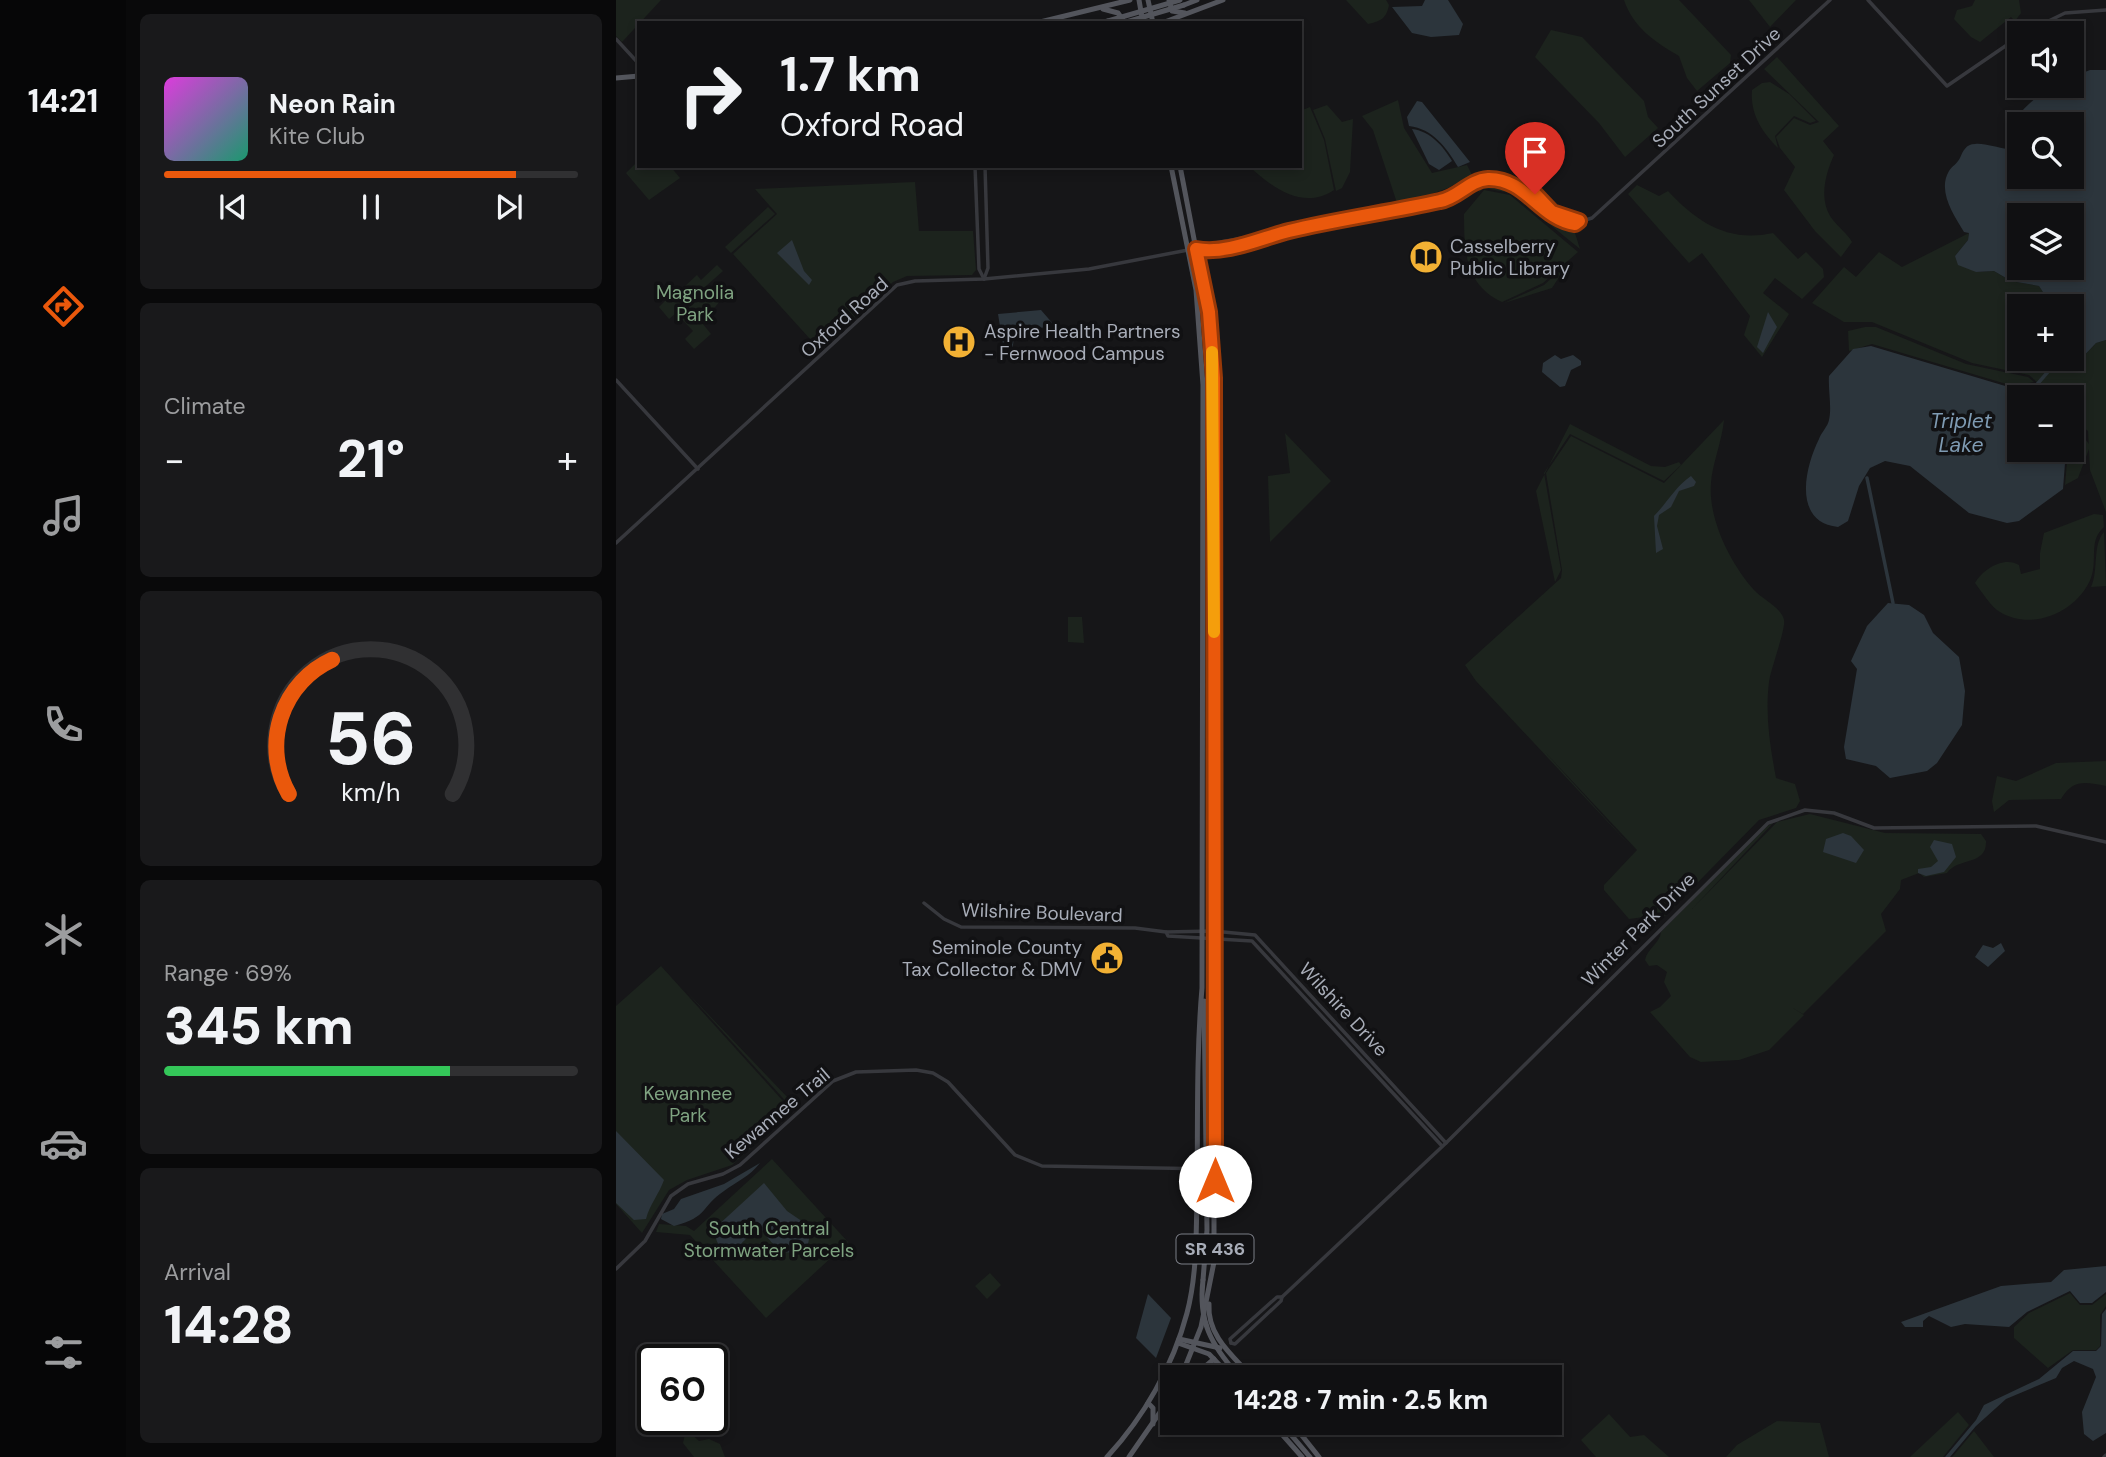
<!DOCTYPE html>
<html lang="en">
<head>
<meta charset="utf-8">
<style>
  body { margin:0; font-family:"DM Sans",sans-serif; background:#19191b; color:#f1f3f6; height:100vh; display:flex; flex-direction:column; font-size:26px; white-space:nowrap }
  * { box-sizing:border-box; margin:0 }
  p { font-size:23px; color:#9c9d9f }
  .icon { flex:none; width:38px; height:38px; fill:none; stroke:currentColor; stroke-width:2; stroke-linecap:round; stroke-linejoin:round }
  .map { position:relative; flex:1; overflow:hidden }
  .drawer { display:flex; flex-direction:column; gap:14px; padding:14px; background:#09090a; width:490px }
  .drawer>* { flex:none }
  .hud { position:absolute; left:21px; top:21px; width:665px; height:147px; border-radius:0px; box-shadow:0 4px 10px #0003,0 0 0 2px #303032; background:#101012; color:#f1f3f6; overflow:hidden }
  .fabs { position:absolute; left:1391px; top:21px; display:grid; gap:14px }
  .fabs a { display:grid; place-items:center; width:77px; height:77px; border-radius:0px; background:#101012; box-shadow:0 4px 10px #0003,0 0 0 2px #303032; font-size:35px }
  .speed { position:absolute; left:21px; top:1344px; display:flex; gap:14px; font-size:35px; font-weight:700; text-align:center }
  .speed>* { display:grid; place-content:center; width:91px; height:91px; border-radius:50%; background:#101012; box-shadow:0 4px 10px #0003,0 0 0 2px #303032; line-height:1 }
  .speed .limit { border:4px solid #111; border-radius:10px; background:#fff; color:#111 }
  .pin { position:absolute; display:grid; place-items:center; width:60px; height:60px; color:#fff; margin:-72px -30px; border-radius:50% 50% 50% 0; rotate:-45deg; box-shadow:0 0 7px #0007 }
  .pin .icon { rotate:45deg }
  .me { position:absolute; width:77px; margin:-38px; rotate:0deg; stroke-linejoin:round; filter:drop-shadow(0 0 5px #0008) }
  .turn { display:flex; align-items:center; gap:24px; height:147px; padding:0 28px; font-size:32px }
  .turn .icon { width:91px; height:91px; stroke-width:2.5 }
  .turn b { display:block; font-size:49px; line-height:60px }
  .big { font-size:52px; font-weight:800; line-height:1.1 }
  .drawer .widget { flex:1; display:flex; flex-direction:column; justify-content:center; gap:10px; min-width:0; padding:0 24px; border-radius:10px; background:#19191b }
  .drawer .dial { align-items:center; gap:0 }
  .dial svg { height:182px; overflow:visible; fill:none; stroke:#303032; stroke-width:7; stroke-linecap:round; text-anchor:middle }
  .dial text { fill:#f1f3f6; stroke:none }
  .song { display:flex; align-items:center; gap:21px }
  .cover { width:84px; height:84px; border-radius:10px; background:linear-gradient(135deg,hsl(300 70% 55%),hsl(160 70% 35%)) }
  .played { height:7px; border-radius:4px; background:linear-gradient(90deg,#ea580c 85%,#303032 85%) }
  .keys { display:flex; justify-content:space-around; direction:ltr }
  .heat { display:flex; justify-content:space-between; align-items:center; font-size:38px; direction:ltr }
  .charge { height:10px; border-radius:5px; background:linear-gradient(90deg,#34c759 69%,#303032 0) }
  .trip { position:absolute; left:544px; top:1365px; width:402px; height:70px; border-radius:0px; background:#101012; box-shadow:0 4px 10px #0003,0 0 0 2px #303032; font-weight:800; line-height:70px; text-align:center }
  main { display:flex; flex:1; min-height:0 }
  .tab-bar { display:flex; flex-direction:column; width:126px; justify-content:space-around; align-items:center; background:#060607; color:#9c9d9f }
  .tab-bar .icon { width:49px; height:49px }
  .tab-bar .selected { color:#ea580c }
  .tab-bar b { font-size:32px; color:#f1f3f6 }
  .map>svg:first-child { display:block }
  .green { fill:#1c231d }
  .water { fill:#2c353c; fill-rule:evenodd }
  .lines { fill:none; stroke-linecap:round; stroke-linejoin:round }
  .canal { stroke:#2c353c; stroke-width:3.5 }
  .minor { stroke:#37383d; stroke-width:3.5 }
  .major { stroke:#53555c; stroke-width:5 }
  .major-bridge { stroke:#53555c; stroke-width:5 }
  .route-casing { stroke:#983908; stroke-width:18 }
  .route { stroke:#ea580c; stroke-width:12 }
  .slow { stroke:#f59e0b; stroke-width:12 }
  .labels { text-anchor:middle; stroke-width:7; stroke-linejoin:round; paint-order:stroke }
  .shield { fill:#111113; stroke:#7b7e86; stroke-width:2 }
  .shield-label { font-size:18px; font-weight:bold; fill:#a8adb8 }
  .street-label { font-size:19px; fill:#a8adb8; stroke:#111113 }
  .poi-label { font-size:19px; fill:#a8adb8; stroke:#111113; text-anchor:start }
  .park-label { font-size:19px; fill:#7fa381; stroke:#111113 }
  .water-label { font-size:21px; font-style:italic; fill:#7f9bb3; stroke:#111113 }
</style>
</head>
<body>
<main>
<nav class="tab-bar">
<b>14:21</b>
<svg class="icon selected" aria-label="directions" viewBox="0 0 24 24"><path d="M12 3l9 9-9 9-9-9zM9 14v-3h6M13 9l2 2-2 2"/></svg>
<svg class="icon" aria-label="music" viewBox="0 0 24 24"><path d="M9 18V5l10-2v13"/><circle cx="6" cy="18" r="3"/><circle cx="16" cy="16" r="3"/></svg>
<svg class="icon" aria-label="phone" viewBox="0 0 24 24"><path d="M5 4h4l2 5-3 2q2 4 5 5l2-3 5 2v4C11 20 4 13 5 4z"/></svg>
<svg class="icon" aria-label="climate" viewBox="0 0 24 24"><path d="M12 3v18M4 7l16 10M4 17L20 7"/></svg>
<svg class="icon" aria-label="car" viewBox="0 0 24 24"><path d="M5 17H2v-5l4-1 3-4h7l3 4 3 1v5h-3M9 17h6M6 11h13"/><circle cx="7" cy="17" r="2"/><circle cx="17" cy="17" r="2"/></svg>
<svg class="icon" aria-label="filters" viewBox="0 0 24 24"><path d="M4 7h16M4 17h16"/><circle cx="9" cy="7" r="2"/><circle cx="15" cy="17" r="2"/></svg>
</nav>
<section class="drawer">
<div class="widget">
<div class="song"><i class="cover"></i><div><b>Neon Rain</b><p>Kite Club</p></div></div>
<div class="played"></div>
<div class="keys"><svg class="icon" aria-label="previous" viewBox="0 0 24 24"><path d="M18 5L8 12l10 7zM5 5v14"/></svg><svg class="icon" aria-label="pause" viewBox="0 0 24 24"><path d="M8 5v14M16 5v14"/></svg><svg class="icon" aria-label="next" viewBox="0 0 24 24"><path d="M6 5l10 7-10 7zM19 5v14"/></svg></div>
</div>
<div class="widget"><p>Climate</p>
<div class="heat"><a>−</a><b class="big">21°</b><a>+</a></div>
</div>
<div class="widget dial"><svg viewBox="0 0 100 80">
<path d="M14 69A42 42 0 1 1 86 69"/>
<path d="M14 69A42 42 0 0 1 33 10" stroke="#ea580c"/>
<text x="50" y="56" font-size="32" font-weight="700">56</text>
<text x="50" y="72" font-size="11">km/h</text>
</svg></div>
<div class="widget"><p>Range · 69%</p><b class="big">345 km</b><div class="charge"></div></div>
<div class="widget"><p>Arrival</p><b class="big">14:28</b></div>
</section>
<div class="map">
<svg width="1490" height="1457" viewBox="0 0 1490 1457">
  <rect width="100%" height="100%" fill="#161618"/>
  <g class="green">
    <polygon points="0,0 45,0 6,42 0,36"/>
    <path d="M730,0h40l3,5c-3,14 -8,16 -21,19z"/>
    <path d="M1008,0h55l52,55 -1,8 -33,28 -10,-13 -8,-22c-24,-14 -46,-29 -55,-56z"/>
    <polygon points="1133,0 1180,0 1154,27"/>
    <polygon points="1359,0 1403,0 1405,13 1399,21 1395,17 1364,42 1355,37 1338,19 1341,10 1356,6"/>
    <polygon points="935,30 966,37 1028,101 1032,117 1042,128 1009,157 983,123 919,57"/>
    <path d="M1161,57l62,69 -16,15 11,14c-9,20 -16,46 -1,65 6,8 14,13 19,22l-11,15 -26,-26 -31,-41 11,-23 -15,-19 -4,-11 18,-19 16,7 9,-3 -55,-53z"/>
    <path d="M1154,82l19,12 27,27 -6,2 -16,-7 -19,20 3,12c-16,-16 -28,-34 -26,-58l10,-7z"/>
    <polygon points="782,100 788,128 816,173 851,165 856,175 832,188 782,206 757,130 746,116"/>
    <polygon points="711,105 726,122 737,119 734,172 726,188 720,191 709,139 697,110"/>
    <path d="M694,107l14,33 10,50c-31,21 -63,-3 -85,-24h51v-55z"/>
    <polygon points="23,160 23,166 54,166 64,178 33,200 10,173"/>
    <polygon points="299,182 303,231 357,231 360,270 356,275 291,276 277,282 204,350 117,254 161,214 139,189"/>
    <path d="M868,184c37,0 44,19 71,40 6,4 13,4 20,9l5,16 -69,-56 -27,-5 -6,5z"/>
    <path d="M1021,185l22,11 9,-5c29,31 60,52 105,42l25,26 8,-7 17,17 1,8 -22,22 -27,-21 -12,15 26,21 -27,43 -18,-22 6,-19 -48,-63 -13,10 -61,-69z"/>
    <path d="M868,190l26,5 68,57 -35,31 -41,19c-37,-17 -38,-51 -38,-88z"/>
    <polygon points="152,207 159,214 115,253 109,247"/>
    <polygon points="1353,233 1352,240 1339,256 1360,272 1378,271 1395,281 1423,286 1436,306 1404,306 1404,359 1456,358 1463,361 1480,343 1490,340 1490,512 1474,470 1472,431 1456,419 1456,397 1437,397 1413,375 1356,363 1256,322 1228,322 1196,303 1228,267 1240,277 1263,252 1286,267"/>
    <polygon points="953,262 936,288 888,303 928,285"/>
    <polygon points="101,265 107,271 90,286 104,301 86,323 95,334 78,349 69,339 77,331 60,313 53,319 43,307 63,287 68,287 81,275 85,280"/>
    <polygon points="1249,327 1260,327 1350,364 1412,377 1418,382 1397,386 1256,344 1233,351 1232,331"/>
    <path d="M1108,420c-2,21 -12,45 -13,63 -3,37 20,81 43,107 8,9 28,18 30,30 2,9 -13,48 -15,62 -4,33 1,64 7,96l19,6 5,17 -4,7 -37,12 -104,106 -11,-9 -15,2 -25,-29v-5l33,-35 -93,-99 91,100 -159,-170 -11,-16 96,-87 1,-8 -16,-97 25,-37 93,47z"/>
    <polygon points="1456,423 1473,444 1473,449 1462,478 1449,485 1452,450 1456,450"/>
    <polygon points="954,424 1035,466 1049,467 1063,462 1065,465 1048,481 954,434 928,473 945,570 939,582 920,491"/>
    <polygon points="669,433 715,481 654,542 652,476 674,473"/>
    <path d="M1478,514l9,1 1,12c-16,14 -6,32 -13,51 -13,33 -58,54 -91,34 -9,-5 -18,-20 -25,-29 8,-14 29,-27 44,-18l2,9 19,-5v-16l4,-20z"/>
    <path d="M1488,532l2,54 -15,1c8,-17 1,-42 13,-55z"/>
    <polygon points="452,617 466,617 468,643 452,642"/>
    <path d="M1490,761v25c-21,-4 -33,-7 -45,13l-52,1 -15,12 -2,-11 5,-25 19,5 40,-18z"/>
    <path d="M1194,814l75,19 96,1 5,7c1,25 -28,16 -39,32l-23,4 -5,-4 -18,7 -1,9 -19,25 5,17 -83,83 -12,-7 13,8 -35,35 -30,10 -38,2 -11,-5 -40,-45 10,-5 11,-11 -7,-14 3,-10 -10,-7 -8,1 -4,-6c2,-11 15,-17 16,-28l101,-102 13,-9 -83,88 85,-87z"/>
    <polygon points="45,966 176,1111 116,1165 71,1180 53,1190 26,1233 0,1204 0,1006"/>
    <polygon points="69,990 175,1101 175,1107"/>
    <polygon points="156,1159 232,1242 150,1318 74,1235 40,1232 43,1224 70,1226 78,1231"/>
    <polygon points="374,1273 385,1285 371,1299 359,1286"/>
    <polygon points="1454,1293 1464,1305 1476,1305 1490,1294 1490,1306 1484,1315 1484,1346 1480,1350 1457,1350 1432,1368 1398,1338 1398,1327 1413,1313"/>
    <polygon points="1342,1412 1353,1425 1327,1457 1294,1457"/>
    <polygon points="993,1414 1014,1437 1028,1435 1053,1457 980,1457 965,1440"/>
    <polygon points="1161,1421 1204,1423 1213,1457 1110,1457 1121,1445"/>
    <polygon points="70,1429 83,1441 93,1439 104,1444 109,1457 78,1457 67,1443"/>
    <polygon points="1358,1431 1378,1457 1336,1457 1338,1455"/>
  </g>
  <g class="water">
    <polygon points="809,0 832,0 847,24 843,35 815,37 796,33 776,7 806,6"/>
    <path d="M1474,70h16v270l-10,3 -17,18 -7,-3v-52h-20l-13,-20 -28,-5 -17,-10 -18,1 -18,-7 -3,-9 13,-16 1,-7 -5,-1c-10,-17 -27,-41 -15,-61 3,-5 8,-7 11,-13 3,-7 6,-14 15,-14 10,-1 22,4 33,5l8,-15 -1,-15c17,-20 31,-33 57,-33v-9zM1404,124h52v53h-52zM1447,205l12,3 -3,60h-52v-53h29z"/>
    <path d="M801,101l5,1 48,60 -12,5c-12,-20 -25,-38 -49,-41l-2,-9z"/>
    <path d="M796,129c18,2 31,17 40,32l-13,9 -10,-6z"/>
    <polygon points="176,240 188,271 196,280 193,285 161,253"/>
    <polygon points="425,310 438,325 436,327 404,329 398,338 396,352 388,351 382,314"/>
    <polygon points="1152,312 1161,327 1147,353 1141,347"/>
    <path d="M1255,346l141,42 17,-2 10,11h-19v53h46l-3,39 -44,32 -12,2 -38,-10 -59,-47 -25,-5 -15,7 -11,18 -11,35 -10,6c-46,-5 -33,-60 -19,-88 2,-6 9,-13 10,-19 3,-13 -1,-30 0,-44l24,-27z"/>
    <polygon points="939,355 945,359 957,355 965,361 965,365 955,370 949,386 944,387 926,372 927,363"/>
    <path d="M1075,476l5,6 -2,4 -15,5 -8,16 -12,8 -2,11 6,23 -7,4 -2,-37c13,-13 22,-30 37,-40z"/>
    <polygon points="1272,603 1293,605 1308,615 1317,633 1343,657 1349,691 1346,725 1321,763 1311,771 1274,778 1260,766 1230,759 1228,747 1241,669 1235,661 1251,626"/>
    <polygon points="1227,833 1235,836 1248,850 1240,863 1207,852 1210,839"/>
    <polygon points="1318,840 1336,844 1340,857 1328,872 1310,876 1302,873 1302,869 1315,867 1322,861 1314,847"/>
    <polygon points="1385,943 1389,951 1372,967 1359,957 1367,945 1377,948"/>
    <path d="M0,1131l48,49c-5,14 -14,24 -18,39l-12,1 -18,-17z"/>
    <path d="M144,1163c-11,14 -23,18 -36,28 -24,16 -15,26 -50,35l-13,-7 1,-5 12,-5 7,-10 43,-15z"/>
    <path d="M148,1183l23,28 19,13 4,10 -2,10 -12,9 -13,-1c-30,-21 -12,-38 -48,-2 -16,2 -20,-8 -20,-22z"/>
    <polygon points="1490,1266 1490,1292 1476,1303 1464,1303 1454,1291 1411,1312 1393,1327 1349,1324 1335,1327 1313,1316 1307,1321 1307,1327 1289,1327 1285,1322 1385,1286 1435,1282 1448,1270"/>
    <polygon points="532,1294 555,1318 540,1358 520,1338"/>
    <polygon points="1490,1309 1490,1433 1477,1441 1468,1434 1466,1412 1480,1377 1477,1369 1458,1361 1446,1368 1440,1378 1390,1399 1360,1426 1334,1457 1329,1457 1360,1420 1368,1405 1423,1379 1457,1351 1480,1351 1485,1346 1486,1314"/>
  </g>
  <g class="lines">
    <g class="canal">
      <polyline points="1417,389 1443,359"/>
      <polyline points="1251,478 1277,603"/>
    </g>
    <g class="minor">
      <polyline points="1252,0 1331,86 1404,36"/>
      <polyline points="1408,33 1449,13 1490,10"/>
      <polyline points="0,39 23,64"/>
      <polyline points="359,166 363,269 368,279"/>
      <polyline points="819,201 855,177 882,175 911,187 942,216 963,221"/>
      <path d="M580,249l19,-6 224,-41c15,-7 31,-22 49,-23 48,-2 50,57 104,39l238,-218"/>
      <polyline points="368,279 372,268 369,166"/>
      <polyline points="0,380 82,469"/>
      <polyline points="0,543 281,285 299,281 368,279 473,269 572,250 589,251 630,243 671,231"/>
      <polyline points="308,903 328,919 345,927 519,928 550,932 552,936 636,941 826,1146"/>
      <polyline points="550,932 597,931 639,935 830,1143"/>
      <polyline points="0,1269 29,1241 55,1196 72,1184 107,1174 124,1165 217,1081 240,1072 300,1070 317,1073 332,1082 399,1155 426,1166 598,1169"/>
      <polyline points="615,1343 619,1344 665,1301 666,1297 830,1143 1152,823 1189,810 1218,813 1258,828 1420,826 1490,842"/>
      <polyline points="615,1343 614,1339 661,1297 666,1297"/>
      <polyline points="1488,1457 1490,1455"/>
    </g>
    <g class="major">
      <polyline points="523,0 527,23"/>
      <polyline points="532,0 537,23"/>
      <polyline points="553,0 556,11 569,13"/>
      <polyline points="568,5 581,0"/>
      <polyline points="487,9 502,13 509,23"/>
      <polyline points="420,23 514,0"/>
      <polyline points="484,23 492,21"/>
      <polyline points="546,23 607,0"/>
      <polyline points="0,78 23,76"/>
      <polyline points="564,166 592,312 598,378 598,1262 585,1327 565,1377"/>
      <polyline points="587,1280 591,1230 588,1001"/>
      <path d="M593,1304c-2,32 24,52 43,73"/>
      <polyline points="563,1339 604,1348"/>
      <polyline points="562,1343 593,1354 615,1377"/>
      <polyline points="577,1377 598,1359"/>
      <polyline points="532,1403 537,1408 537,1424"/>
      <polyline points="656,1423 686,1457"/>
      <polyline points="665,1423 694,1457"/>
      <polyline points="676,1423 703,1457"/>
      <path d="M491,1457c37,-40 66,-91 80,-144 10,-38 9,-78 10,-117 1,-69 -1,-139 5,-208l1,-603 -7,-95 -25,-124"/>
      <polyline points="513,1457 556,1395"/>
    </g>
    <g class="major-bridge">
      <polyline points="492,21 564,0"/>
      <polyline points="507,23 568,5"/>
      <path d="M587,1280c-5,41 8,65 35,95"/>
    </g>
  </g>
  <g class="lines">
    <defs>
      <path id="route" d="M599,1181l-1,-803 -5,-66 -13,-63c30,6 65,-11 93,-18 50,-12 102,-19 151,-30 18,-3 29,-21 48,-22 38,-1 52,40 87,45l4,-3 -27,-9 -17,-18"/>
    </defs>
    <use href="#route" class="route-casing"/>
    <use href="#route" class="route"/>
    <polyline class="slow" points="596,352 598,632"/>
  </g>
  <defs>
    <symbol id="library-disc" viewBox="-11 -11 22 22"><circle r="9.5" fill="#f2b134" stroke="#111113"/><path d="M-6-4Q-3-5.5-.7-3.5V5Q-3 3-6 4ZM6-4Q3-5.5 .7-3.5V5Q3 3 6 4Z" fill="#111"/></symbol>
    <symbol id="hospital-disc" viewBox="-11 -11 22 22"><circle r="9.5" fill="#f2b134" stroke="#111113"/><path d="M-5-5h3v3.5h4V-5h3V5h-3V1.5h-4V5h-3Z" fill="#111"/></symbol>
    <symbol id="civic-disc" viewBox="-11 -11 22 22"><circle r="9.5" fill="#f2b134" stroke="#111113"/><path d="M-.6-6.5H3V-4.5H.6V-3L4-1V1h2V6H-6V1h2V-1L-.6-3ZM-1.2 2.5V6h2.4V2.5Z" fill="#111"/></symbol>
  </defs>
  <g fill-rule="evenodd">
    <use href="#library-disc" x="791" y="238" width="38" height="38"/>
    <use href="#hospital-disc" x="324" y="323" width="38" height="38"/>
    <use href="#civic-disc" x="472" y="939" width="38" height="38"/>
  </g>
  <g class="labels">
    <rect class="shield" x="560.5" y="1234.5" width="77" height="29" rx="5"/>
    <g class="shield-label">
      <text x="599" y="1255">SR 436</text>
    </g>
    <g class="street-label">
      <text transform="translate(1100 87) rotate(-43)" y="7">South Sunset Drive</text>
      <text transform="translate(228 317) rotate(-42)" y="7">Oxford Road</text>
      <text transform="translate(426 912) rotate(2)" y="7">Wilshire Boulevard</text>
      <text transform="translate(1022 929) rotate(-45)" y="7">Winter Park Drive</text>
      <text transform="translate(728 1009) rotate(47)" y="7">Wilshire Drive</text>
      <text transform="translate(161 1113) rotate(-40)" y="7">Kewannee Trail</text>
    </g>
    <g class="poi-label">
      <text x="834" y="253">Casselberry<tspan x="834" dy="22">Public Library</tspan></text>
      <text x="368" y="338">Aspire Health Partners<tspan x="368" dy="22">- Fernwood Campus</tspan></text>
      <text x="466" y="954" text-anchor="end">Seminole County<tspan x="466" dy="22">Tax Collector &amp; DMV</tspan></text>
    </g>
    <g class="park-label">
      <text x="79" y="299">Magnolia<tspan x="79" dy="22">Park</tspan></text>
      <text x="72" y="1100">Kewannee<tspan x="72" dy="22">Park</tspan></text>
      <text x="153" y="1235">South Central<tspan x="153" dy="22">Stormwater Parcels</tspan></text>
    </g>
    <g class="water-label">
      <text x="1345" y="428">Triplet<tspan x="1345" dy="24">Lake</tspan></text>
    </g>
  </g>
</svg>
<div class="fabs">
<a><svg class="icon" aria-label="sound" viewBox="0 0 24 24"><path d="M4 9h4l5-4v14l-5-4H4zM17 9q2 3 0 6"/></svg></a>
<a><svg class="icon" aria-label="search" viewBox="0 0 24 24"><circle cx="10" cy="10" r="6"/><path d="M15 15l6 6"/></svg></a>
<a><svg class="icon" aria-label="layers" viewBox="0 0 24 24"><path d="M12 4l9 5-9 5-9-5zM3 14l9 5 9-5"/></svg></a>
<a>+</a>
<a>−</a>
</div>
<div class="speed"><div class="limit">60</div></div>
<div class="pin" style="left:919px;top:194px;background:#d93025"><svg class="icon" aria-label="arrive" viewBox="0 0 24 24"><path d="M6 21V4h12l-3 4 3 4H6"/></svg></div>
<svg class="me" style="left:599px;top:1181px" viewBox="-20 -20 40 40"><circle r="19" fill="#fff"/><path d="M0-13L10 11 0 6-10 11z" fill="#ea580c"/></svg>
<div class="trip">14:28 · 7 min · 2.5 km</div>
<div class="hud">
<div class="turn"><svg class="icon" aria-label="right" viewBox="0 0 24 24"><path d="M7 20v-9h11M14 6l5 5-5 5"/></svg><div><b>1.7 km</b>Oxford Road</div></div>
</div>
</div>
</main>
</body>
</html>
